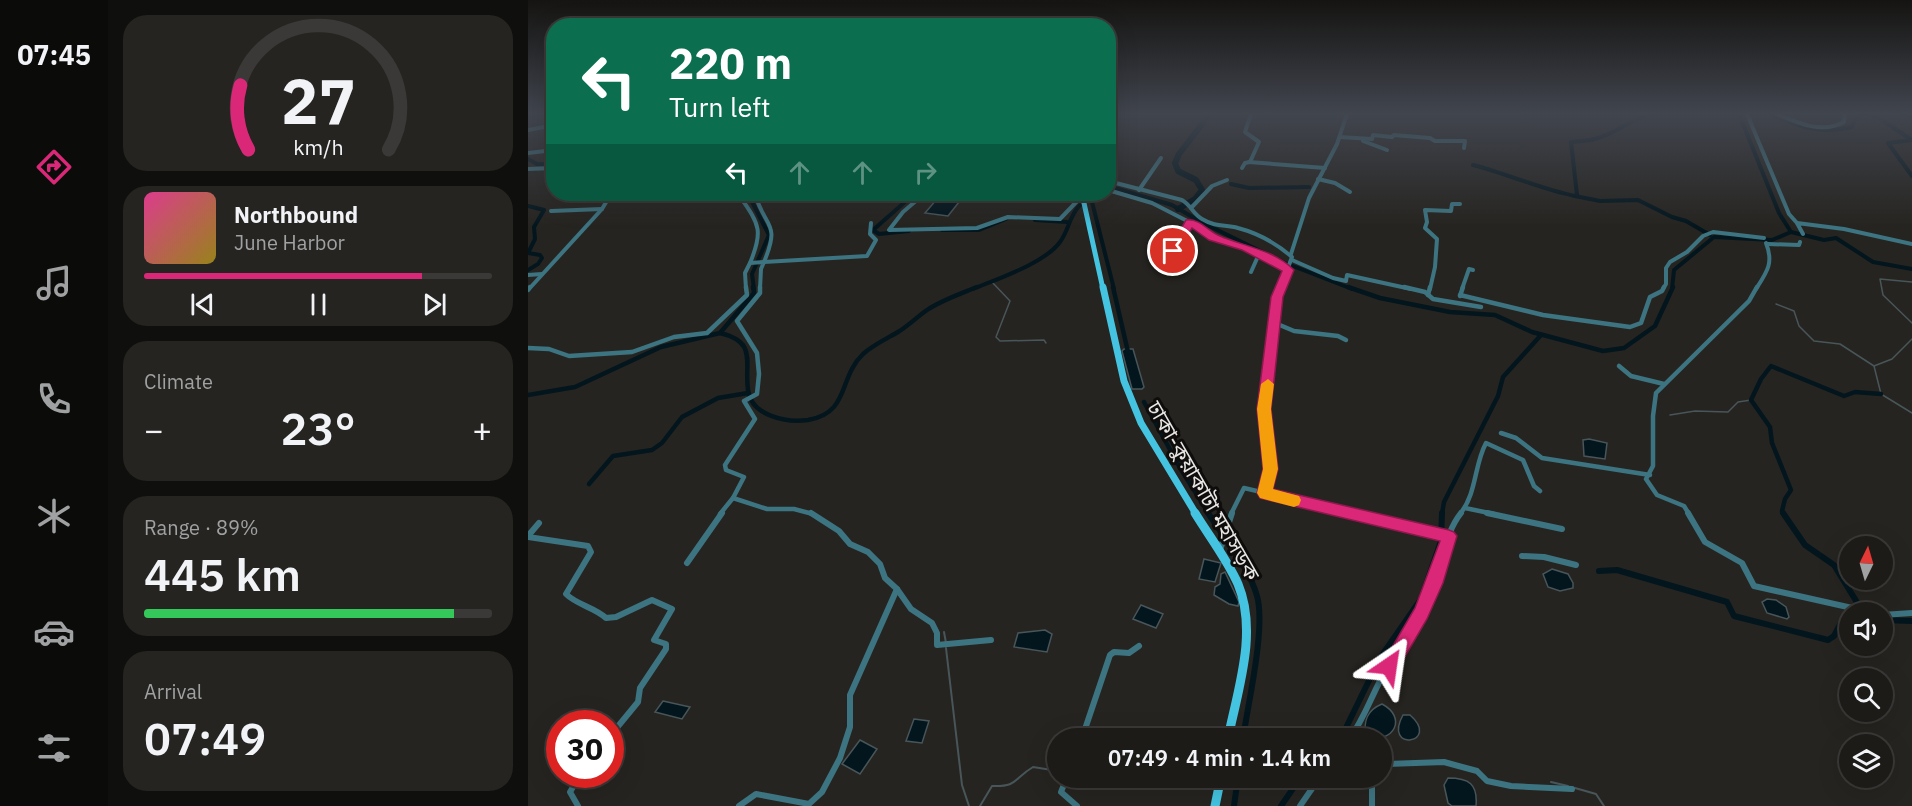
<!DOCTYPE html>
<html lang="en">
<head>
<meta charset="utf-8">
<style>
  body { margin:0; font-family:"IBM Plex Sans","Noto Sans Bengali",sans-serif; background:#252421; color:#f1f3f6; height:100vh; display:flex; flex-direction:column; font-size:22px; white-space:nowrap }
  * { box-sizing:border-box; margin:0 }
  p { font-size:20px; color:#a0a1a2 }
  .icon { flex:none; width:33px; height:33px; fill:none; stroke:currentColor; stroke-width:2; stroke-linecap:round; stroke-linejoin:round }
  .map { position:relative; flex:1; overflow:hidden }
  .side { display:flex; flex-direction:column; gap:15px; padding:15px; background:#0f0f0d; width:420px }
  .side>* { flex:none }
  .top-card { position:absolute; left:18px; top:18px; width:570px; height:183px; border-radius:24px; box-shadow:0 6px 24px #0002,0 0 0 2px #3a3937; background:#0b6e4f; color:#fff; overflow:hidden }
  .needle { width:39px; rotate:5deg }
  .fabs { position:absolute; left:1311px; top:536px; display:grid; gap:12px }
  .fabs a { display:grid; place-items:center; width:54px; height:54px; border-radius:50%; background:#1c1b18; box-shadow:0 6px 24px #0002,0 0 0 2px #3a3937; font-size:30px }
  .speed { position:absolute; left:18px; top:710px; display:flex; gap:12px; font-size:30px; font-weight:700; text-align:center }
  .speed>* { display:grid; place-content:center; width:78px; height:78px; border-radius:50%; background:#1c1b18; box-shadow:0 6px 24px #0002,0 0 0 2px #3a3937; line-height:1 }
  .speed .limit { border:9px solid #d22; background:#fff; color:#111 }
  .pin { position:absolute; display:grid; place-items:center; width:51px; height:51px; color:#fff; margin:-26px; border:3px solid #fff; border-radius:50%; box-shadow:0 2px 6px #0007 }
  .me { position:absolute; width:66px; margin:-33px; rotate:32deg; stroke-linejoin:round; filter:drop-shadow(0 0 4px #0008) }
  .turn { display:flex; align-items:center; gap:21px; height:126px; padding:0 24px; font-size:27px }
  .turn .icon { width:78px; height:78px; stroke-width:2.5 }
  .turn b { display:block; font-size:42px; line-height:51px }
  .lanes { display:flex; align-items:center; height:57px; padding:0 24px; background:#0003; justify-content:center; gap:30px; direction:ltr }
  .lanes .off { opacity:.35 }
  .big { font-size:45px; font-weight:600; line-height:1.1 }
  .side .widget { flex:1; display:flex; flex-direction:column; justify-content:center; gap:9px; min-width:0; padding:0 21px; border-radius:24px; background:#252421 }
  .side .dial { align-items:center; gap:0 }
  .dial svg { height:156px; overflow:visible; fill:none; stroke:#3a3937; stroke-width:7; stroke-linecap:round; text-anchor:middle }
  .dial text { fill:#f1f3f6; stroke:none }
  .song { display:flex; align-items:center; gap:18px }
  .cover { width:72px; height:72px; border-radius:9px; background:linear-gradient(135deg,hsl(330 70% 55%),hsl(50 70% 35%)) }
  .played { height:6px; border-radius:3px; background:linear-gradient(90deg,#db2777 80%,#3a3937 80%) }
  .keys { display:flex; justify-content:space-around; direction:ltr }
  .heat { display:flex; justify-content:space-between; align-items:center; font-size:33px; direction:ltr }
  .charge { height:9px; border-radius:4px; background:linear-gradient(90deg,#34c759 89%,#3a3937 0) }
  .trip { position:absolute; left:519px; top:728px; width:345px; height:60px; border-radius:30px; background:#1c1b18; box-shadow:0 6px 24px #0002,0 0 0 2px #3a3937; font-weight:600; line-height:60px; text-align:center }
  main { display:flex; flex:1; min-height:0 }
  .dock { display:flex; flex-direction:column; width:108px; justify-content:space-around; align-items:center; background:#0b0b0a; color:#a0a1a2 }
  .dock .icon { width:42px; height:42px }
  .dock .selected { color:#db2777 }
  .dock b { font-size:27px; color:#f1f3f6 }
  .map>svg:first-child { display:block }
  .water { fill:#03161e; stroke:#485559; stroke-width:1.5 }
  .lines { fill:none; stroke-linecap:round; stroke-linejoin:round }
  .stream-far1 { stroke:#485559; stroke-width:1.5 }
  .stream { stroke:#485559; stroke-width:2 }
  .canal-far2 { stroke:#03161e; stroke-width:4 }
  .canal-far1 { stroke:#03161e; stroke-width:4.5 }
  .canal { stroke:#03161e; stroke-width:6 }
  .river { stroke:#03161e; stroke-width:6 }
  .minor-far2 { stroke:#3d7481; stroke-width:4 }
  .minor-far1 { stroke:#3d7481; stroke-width:4.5 }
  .minor { stroke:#3d7481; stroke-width:6 }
  .primary-far2 { stroke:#44c4e1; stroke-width:5 }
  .primary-far1 { stroke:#44c4e1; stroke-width:7 }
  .primary { stroke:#44c4e1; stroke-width:9 }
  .route { fill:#db2777; stroke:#8e194d; stroke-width:1.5 }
  .slow { fill:#f59e0b }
  .labels { text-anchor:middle; stroke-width:6; stroke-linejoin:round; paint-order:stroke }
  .street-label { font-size:21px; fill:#e8e7e4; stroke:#0e0d0c }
</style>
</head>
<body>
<main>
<nav class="dock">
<b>07:45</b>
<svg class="icon selected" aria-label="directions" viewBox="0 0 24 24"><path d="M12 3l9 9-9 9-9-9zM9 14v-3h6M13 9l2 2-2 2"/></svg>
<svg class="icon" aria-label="music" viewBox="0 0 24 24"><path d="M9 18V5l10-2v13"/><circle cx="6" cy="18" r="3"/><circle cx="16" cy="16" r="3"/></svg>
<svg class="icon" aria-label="phone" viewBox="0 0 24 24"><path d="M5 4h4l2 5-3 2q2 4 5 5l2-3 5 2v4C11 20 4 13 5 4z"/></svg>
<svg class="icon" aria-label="climate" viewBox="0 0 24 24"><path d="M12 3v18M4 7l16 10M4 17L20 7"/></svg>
<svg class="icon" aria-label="car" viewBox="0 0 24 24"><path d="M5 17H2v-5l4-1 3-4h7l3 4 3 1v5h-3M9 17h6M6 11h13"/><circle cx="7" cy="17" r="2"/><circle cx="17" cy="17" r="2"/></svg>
<svg class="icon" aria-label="filters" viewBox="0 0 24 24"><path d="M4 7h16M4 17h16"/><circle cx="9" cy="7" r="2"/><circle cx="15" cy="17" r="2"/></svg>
</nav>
<section class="side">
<div class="widget dial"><svg viewBox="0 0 100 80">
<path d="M14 69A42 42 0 1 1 86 69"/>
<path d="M14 69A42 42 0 0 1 10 36" stroke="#db2777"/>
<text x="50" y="56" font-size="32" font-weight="700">27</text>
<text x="50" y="72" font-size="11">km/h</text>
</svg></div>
<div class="widget">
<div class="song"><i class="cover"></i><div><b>Northbound</b><p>June Harbor</p></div></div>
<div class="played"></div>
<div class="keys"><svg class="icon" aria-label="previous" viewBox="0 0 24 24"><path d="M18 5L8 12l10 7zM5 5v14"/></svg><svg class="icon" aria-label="pause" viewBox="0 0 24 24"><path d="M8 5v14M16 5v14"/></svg><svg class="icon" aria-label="next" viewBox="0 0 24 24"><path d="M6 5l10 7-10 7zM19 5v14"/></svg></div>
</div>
<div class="widget"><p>Climate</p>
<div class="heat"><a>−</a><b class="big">23°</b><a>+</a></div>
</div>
<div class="widget"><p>Range · 89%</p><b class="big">445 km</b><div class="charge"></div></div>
<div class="widget"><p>Arrival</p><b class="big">07:49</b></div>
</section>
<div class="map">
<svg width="1384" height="806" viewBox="0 0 1384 806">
  <rect width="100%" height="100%" fill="#262420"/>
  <g class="water">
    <polygon points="409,199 431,202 420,216 397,213"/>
    <polygon points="596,349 605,349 616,387 614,389 604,389 594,351"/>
    <polygon points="1061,439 1079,443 1077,459 1056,456 1055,440"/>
    <polygon points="676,559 693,563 687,582 671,579"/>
    <polygon points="1024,569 1040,574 1045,583 1045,588 1032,591 1020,587 1015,574"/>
    <polygon points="697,572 711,602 710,606 701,604 686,595 687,587 692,584 693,574"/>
    <polygon points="1239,599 1248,600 1258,607 1261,617 1259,619 1239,613 1234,602"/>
    <polygon points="613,605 635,614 628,628 605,619"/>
    <polygon points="517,630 524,634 519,652 486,647 490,633"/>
    <polygon points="135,701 162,707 154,719 127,712"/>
    <path d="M854,704c25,13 13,40 -16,33 -3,-16 1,-27 16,-33z"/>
    <path d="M875,715h7c32,28 -28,38 -7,0z"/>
    <polygon points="386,719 401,721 394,743 378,741"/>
    <polygon points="332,740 349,749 332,774 314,764"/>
    <path d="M920,778c21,0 30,6 28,28h-24l-4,-3 -4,-18z"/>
  </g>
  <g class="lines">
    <g class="stream-far1">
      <polyline points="463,281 482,301 468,337 472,341 516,340 518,343"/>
      <polyline points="1384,282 1352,279 1355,295 1384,323"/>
      <polyline points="1248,304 1266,311 1271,326 1286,341 1312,344 1346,366"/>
      <polyline points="1384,339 1364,359 1346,366 1353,394 1384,413"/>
      <polyline points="1142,415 1167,411 1200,412 1210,402 1223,400"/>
    </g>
    <g class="stream">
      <polyline points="416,632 418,643"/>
      <polyline points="418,648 434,785 441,806"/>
      <polyline points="1023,782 1040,786"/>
      <polyline points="1047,788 1068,794 1076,806"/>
      <path d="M452,806l12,-20c26,1 21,-7 41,-19l25,4"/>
    </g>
    <g class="canal-far2">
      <path d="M1243,114c27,13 51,21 81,13l4,-10 6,-3"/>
      <polyline points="1344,114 1384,140"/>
      <polyline points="1369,114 1384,116"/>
      <polyline points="0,117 12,114"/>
      <polyline points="1384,140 1360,143 1384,176"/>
      <polyline points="0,159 9,164 26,164"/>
      <path d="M945,165c35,9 67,24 102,31l2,-1 -6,-53c8,-1 16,-1 24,-3 20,-5 36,-20 56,-25"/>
      <polyline points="703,184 721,188 781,187"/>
      <polyline points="580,186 644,205 673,222 757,263 824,289"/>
      <polyline points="220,194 241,235 224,274 226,289"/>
      <polyline points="562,194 586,289"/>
      <polyline points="1047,196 1072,201 1110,200 1144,217 1158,221 1182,235"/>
      <polyline points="0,206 16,210 6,227 7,239 0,253"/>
      <polyline points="507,220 539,222"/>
      <polyline points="414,230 451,230 478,219"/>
      <polyline points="381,231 351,234 345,230 386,194"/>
      <polyline points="1263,232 1296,240 1308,238 1345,262 1384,269"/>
      <polyline points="0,253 12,255 14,258 10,264 0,270"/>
      <path d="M445,289c24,-10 72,-26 87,-47 9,-12 9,-26 20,-37"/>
      <polyline points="1144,289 1146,270 1186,237 1244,240 1263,232 1251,213 1211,114"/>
    </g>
    <g class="canal-far1">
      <path d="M225,287l1,6 -34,40c38,9 24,29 28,57 3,26 39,33 60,30 42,-7 30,-42 55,-66 10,-9 23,-15 35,-22 10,-6 19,-15 29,-22 15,-10 33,-16 50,-23"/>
      <polyline points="585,287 600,352"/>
      <polyline points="820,287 852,298 922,312 967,315 1004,332 1075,351 1096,348 1127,326 1145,287"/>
      <polyline points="0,395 47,387 133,347 192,333"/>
      <polyline points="616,402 652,468 681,514"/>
      <polyline points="61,484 85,456 124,450 134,443 154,417 190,398 220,393"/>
      <polyline points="914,514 916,502 970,396 975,377 1013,335"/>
      <polyline points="1256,514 1254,511 1257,499 1263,490 1244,443 1242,427 1223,400 1233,379 1243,366 1316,396 1327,392 1353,394"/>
    </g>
    <g class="canal">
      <path d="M680,513c17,26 41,54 49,83 9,31 -9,108 -14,142"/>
      <polyline points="1255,513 1277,545 1306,565 1330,604"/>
      <polyline points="1071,571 1089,570 1199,602 1206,616 1300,640 1306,636 1315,619 1322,619"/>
      <polyline points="1354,620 1384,621"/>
      <polyline points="813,738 852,658 893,599 913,541 914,513"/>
      <polyline points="706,806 710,777"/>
      <polyline points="753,806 773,777"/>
    </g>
    <polyline class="river" points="650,209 667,199 674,190 668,180 650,171 647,163 651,154 682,114"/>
    <g class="minor-far2">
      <polyline points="1219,114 1261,214 1269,223"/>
      <path d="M1249,114c21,9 45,20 67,8l1,-8"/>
      <polyline points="0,130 26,125"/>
      <polyline points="812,137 844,139 845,135 864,137 866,135 902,138 907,141 937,141 936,148"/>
      <polyline points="835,141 859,150"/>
      <polyline points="0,153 26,150"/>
      <polyline points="721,162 797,168"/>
      <polyline points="714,168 717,163 722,162 731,142 717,132 723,114"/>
      <polyline points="0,169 26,168"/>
      <polyline points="790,179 807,183 822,192"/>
      <path d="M580,181l74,19c9,5 11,14 20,19 15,9 23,5 36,9 19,5 39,16 54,29l-12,32"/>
      <polyline points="580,190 624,203 671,227 685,238 718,247 760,270"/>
      <polyline points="611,190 633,158"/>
      <path d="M213,194v4c19,27 22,34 9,65l14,-1 -3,7 -1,20"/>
      <path d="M227,194c10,35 26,27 9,68l103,-6 9,-16 -6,-6 1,-11"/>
      <polyline points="396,194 375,212 361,230 449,228 480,217 532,219 554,196"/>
      <polyline points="663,208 684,186 699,180"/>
      <polyline points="23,211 74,209"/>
      <polyline points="1275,234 1269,223 1316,229 1384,244"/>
      <polyline points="1240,244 1271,245 1272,242"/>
      <polyline points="645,251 662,223"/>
      <polyline points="763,254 781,198 809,144 819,114"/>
      <polyline points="764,260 805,278 818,281 819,275 883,289"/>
      <polyline points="723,272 731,254"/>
      <polyline points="0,275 14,274"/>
      <polyline points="1,289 74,209 83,194"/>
      <polyline points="218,289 217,273 222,263"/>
      <polyline points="902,289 907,267 909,239 897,228 899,222 897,210 923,211 924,204 932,204"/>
      <polyline points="934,289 941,269 945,270"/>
      <polyline points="1135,289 1138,284 1138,268 1142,262 1159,252 1175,236 1185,232 1236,238"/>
      <path d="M1228,289c11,-17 18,-26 10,-46"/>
    </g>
    <g class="minor-far1">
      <polyline points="232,287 232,293 209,321 229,353 231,374 229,394 216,401 227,419 197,465 198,470 216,477 205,498 239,509 266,509 285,514"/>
      <polyline points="876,287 897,292 905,299 953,307"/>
      <polyline points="0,290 2,287"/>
      <polyline points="900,295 902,287"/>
      <polyline points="932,295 1015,315 1102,327 1113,323 1122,297 1134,291 1136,287"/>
      <polyline points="932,296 935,287"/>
      <polyline points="747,323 766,331 810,336 818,340"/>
      <polyline points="0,348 21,349 41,356 104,352 146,337 179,333 219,295 218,287"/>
      <polyline points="1091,366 1103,376 1136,384"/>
      <polyline points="973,433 988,438 1014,458 1122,475"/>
      <polyline points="737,493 743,469 736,409 749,297 753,287"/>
      <polyline points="937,508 966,514"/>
      <polyline points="192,514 205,498"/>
      <polyline points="703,514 716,488 828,514"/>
      <path d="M932,514c17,-21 14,-49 26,-71l37,17 11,26 6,5"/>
      <polyline points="1161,514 1156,506 1129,495 1118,479 1125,466 1125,416 1128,393 1221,301 1229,287"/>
    </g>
    <g class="minor">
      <polyline points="283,513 311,531 322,544 340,552 352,564 357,578 369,589 383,609 404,623 409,633 409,645 463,640"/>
      <polyline points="822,513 921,536"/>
      <polyline points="959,513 1034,529"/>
      <polyline points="1160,513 1177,542 1214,563 1226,586 1342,612"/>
      <polyline points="0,536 11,523"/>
      <path d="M0,537l60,9 3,6 -25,42c11,11 28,13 40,24l10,-1 36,-17 20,9 -18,31 12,4v5l-26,39 -2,14 -28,34"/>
      <polyline points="692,550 704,513"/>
      <polyline points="994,556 1016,557 1048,565"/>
      <polyline points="159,563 194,513"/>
      <polyline points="1354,615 1384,613"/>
      <polyline points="554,738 582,655 586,652 601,653 611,646"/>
      <path d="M822,738c13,-18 20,-38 30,-57 17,-32 39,-62 53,-96 10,-24 12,-52 28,-72"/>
      <polyline points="854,768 859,764 916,762 949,771 959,781 983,786 1044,789"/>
      <polyline points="539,777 533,792 549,806"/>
      <polyline points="844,777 844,806"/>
      <polyline points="50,806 42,792 53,774"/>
      <polyline points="211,806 228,794 281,804 294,792 312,758 322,727 322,695 369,589"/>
      <polyline points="772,806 792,777"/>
    </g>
    <polyline class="primary-far2" points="554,194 575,289"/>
    <polyline class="primary-far1" points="575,287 596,381 613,423 668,514"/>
    <g class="primary">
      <path d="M667,513c14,23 32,46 43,71 20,48 0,105 -10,154"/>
      <polyline points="687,806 693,777"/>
    </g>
  </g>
  <linearGradient id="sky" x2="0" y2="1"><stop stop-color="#151412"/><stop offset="0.5" stop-color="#41454e"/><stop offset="1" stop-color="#41454e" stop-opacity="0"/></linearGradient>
  <rect width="1384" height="227" fill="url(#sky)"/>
  <path class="route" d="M658,220c14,-2 23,12 34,16 23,10 55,14 74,34l-11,27 -12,112 7,60 -5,20 176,41 5,2 3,4 -14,47 -16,36 -31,53 -7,3 -6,-3 -2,-6 34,-58 25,-67 -180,-43 -3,-5 6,-24 -6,-60 14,-112 11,-26 -40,-21 -33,-10 -17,-12 -15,25h-8l-1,-2z"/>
  <polygon class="slow" points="740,379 746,384 743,409 750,469 745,489 771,496 773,500 771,505 766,507 732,498 729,493 735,469 729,409 733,384"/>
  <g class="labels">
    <g class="street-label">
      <text transform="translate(675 491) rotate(60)" y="7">ঢাকা-কুয়াকাটা মহাসড়ক</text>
    </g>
  </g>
</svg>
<div class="fabs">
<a><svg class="needle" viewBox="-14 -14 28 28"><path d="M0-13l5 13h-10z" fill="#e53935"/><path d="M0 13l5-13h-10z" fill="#a0a1a2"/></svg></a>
<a><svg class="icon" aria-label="sound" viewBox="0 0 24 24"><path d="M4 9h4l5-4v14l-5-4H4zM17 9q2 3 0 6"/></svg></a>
<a><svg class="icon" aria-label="search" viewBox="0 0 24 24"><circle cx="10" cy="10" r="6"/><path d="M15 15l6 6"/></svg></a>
<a><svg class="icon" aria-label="layers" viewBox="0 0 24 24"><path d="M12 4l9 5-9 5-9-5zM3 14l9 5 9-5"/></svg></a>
</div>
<div class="speed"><div class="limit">30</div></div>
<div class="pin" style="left:645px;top:251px;background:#d93025"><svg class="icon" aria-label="arrive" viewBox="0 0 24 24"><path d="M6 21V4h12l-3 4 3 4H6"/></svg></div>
<svg class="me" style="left:861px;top:666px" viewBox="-20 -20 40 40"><path d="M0-17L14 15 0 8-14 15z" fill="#db2777" stroke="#fff" stroke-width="4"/></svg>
<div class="trip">07:49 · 4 min · 1.4 km</div>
<div class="top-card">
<div class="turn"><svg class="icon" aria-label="left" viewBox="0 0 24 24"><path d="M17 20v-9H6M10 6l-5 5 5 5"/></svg><div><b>220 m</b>Turn left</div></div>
<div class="lanes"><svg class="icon" aria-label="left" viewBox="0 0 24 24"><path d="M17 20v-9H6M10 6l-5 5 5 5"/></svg><svg class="icon off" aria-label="ahead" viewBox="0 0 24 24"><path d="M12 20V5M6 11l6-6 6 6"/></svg><svg class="icon off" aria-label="ahead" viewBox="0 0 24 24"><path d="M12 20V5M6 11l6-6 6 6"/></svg><svg class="icon off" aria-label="right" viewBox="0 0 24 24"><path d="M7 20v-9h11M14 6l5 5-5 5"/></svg></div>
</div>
</div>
</main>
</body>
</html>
